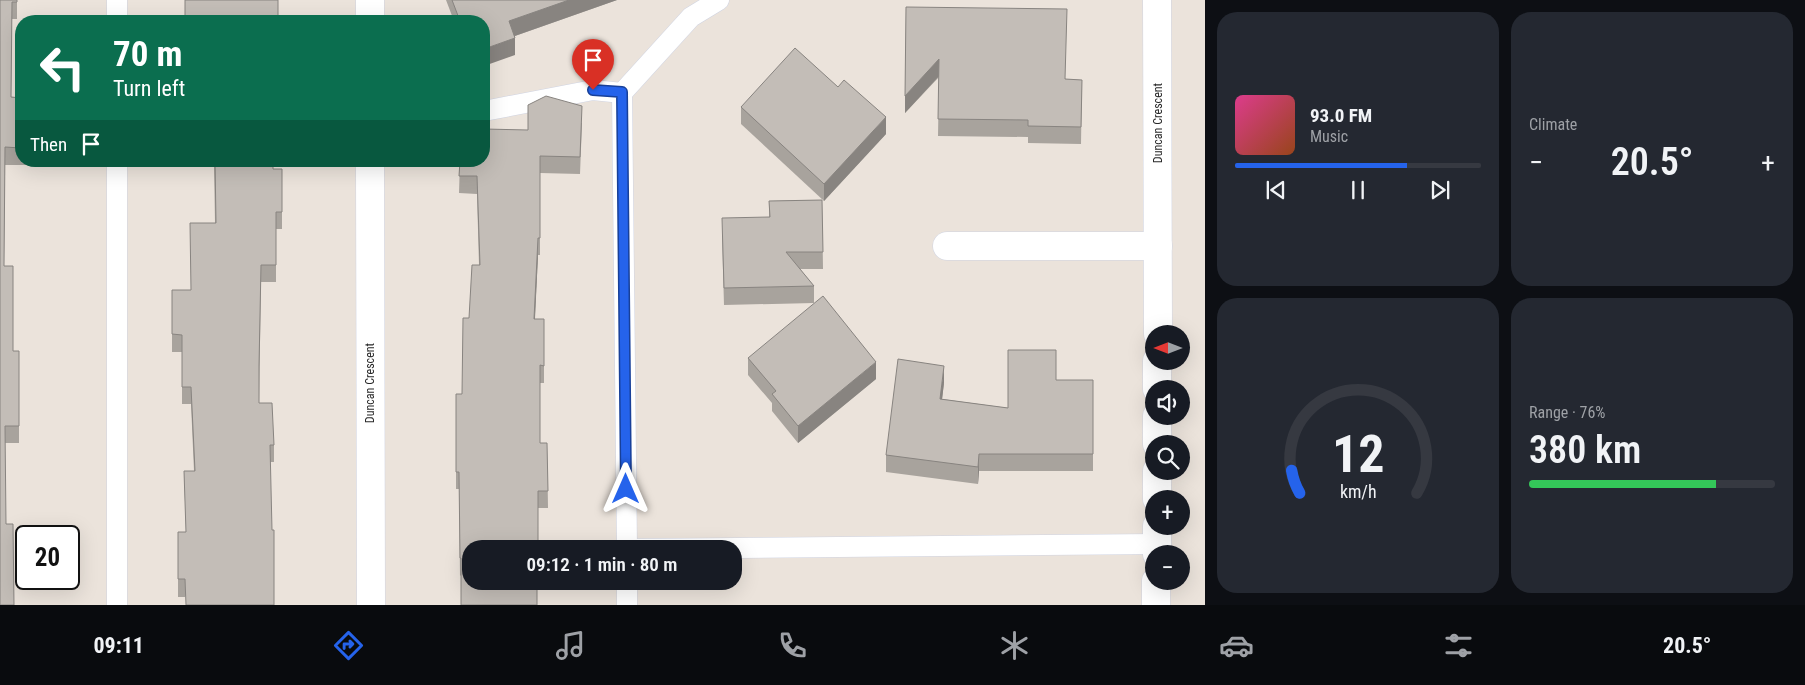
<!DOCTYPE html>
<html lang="en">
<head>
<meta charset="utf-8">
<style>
  body { margin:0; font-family:"Roboto Condensed",sans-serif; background:#242831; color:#f1f3f6; height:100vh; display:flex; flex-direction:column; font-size:19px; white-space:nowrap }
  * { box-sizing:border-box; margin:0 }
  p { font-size:16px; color:#9ea1a6 }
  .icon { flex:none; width:28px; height:28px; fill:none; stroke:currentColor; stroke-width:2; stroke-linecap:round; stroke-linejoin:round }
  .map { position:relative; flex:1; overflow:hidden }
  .side { display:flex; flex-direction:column; gap:12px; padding:12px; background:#0d0f14; width:600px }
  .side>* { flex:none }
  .hud { position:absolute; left:15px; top:15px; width:475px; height:152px; border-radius:20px; box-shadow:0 5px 20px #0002; background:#0b6e4f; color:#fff; overflow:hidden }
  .needle { width:32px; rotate:270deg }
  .controls { position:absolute; left:1145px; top:325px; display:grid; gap:10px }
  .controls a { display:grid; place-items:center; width:45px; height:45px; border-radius:50%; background:#171b24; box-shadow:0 5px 20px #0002; font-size:25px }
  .speed { position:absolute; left:15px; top:525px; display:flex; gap:10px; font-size:25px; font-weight:700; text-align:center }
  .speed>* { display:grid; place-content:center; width:65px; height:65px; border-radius:50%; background:#171b24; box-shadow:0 5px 20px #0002; line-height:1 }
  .speed .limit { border:2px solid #111; border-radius:8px; background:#fff; color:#111 }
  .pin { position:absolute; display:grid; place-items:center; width:42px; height:42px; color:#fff; margin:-51px -21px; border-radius:50% 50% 50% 0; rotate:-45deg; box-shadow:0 0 5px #0007 }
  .pin .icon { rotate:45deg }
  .me { position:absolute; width:55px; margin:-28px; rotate:0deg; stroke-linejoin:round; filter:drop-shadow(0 0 4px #0008) }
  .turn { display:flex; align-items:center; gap:18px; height:105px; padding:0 15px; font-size:22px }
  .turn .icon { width:65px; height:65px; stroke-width:2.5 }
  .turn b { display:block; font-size:35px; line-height:42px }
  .then { display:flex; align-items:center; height:48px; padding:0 15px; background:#0003; gap:10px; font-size:19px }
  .big { font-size:38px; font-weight:600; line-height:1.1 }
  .side .widget { flex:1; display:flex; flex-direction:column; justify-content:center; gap:8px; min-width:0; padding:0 18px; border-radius:20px; background:#242831 }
  .side .dial { align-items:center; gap:0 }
  .dial svg { height:130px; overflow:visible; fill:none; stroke:#363941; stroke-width:7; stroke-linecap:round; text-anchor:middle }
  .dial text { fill:#f1f3f6; stroke:none }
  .song { display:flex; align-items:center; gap:15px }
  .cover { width:60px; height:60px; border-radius:8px; background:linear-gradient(135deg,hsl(330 70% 55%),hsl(20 70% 35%)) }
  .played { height:5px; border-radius:2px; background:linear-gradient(90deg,#2563eb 70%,#363941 70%) }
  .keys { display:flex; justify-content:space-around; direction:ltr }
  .heat { display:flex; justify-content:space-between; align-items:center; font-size:28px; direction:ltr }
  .charge { height:8px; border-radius:4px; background:linear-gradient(90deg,#34c759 76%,#363941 0) }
  .side .tiles { flex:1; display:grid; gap:12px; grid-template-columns:repeat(2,1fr) }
  .trip { position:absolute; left:462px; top:540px; width:280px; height:50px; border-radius:20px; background:#171b24; box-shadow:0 5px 20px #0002; font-weight:600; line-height:50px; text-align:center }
  .menu { display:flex; height:80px; justify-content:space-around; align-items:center; background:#090b0e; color:#9ea1a6 }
  .menu .icon { width:35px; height:35px }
  .menu .selected { color:#2563eb }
  .menu b { font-size:22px; color:#f1f3f6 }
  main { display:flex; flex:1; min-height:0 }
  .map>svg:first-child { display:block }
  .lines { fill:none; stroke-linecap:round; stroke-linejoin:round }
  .lane-casing { stroke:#d0d4e2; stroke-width:21 }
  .street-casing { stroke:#d0d4e2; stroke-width:29 }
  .lane { stroke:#fff; stroke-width:20 }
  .street { stroke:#fff; stroke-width:28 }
  .wall { fill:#a8a39d }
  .shaded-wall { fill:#888480 }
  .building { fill:#c3bdb7; stroke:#888480 }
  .route-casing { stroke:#184099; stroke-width:12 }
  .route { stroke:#2563eb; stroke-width:9 }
  .labels { text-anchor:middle; stroke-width:4; stroke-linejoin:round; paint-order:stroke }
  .street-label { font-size:12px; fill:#292929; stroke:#fff }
</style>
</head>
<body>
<main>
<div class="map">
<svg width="1205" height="605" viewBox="0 0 1205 605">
  <rect width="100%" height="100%" fill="#ebe3db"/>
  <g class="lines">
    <defs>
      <g id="lane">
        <polyline points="117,0 117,21"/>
        <polyline points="484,111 593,90 622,93"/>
        <polyline points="117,161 117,605"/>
        <polyline points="627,549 622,93 691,17 719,0"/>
        <polyline points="627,549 1157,544"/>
        <polyline points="627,605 627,581"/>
      </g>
      <g id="street">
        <polyline points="370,0 370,21"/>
        <polyline points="1157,0 1158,334"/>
        <polyline points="370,161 371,605"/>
        <polyline points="947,246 1158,246"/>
        <polyline points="1157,389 1157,361"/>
        <polyline points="1157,444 1157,416"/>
        <polyline points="1157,499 1157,471"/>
        <polyline points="1157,554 1157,526"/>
        <polyline points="1156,605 1156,581"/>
      </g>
    </defs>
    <use href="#lane" class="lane-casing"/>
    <use href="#street" class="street-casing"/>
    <use href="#lane" class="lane"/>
    <use href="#street" class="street"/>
  </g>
  <g class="wall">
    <polygon points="0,0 17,0 17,19 12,19 11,97 21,98 21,161 30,161 30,165 5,165 4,266 13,351 19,351 19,443 5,443 0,605"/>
    <polygon points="446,0 617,0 515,36 515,55 484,21 454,21"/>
    <polygon points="906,7 1066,79 1082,80 1081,144 1028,143 1028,137 938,136 939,77 905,113"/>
    <polygon points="741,107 886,134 824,201 741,124"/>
    <polygon points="582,123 580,174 540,173 540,255 538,255 535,319 544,319 544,383 540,383 540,443 547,443 548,508 538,508 461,575 460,576 459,489 456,489 456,394 462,394 469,318 479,265 477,194 459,193 460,161 528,130"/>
    <polygon points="205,161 273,161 273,169 282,169 282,229 276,229 276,282 261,282 259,403 274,445 274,462 270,462 185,597 178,597 178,532 186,532 184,471 194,471 191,404 182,404 182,352 172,352 172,290 191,290 215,223 214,165 205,165"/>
    <polygon points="822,200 823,269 800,269 814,286 814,303 724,305 722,235 769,217 769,201"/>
    <polygon points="748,358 876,379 798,443 772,411 772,403 748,375"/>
    <polygon points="1056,380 1093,380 1093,471 979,471 978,484 886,472 886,455 944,383 942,399 1008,408"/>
  </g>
  <g class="shaded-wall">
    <polygon points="569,0 617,0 509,38 509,21"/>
    <polygon points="515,38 515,55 484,66 484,49"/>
    <polygon points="939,59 939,76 905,113 905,96"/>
    <polygon points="886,117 886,134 824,201 824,184"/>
    <polygon points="538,238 538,255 534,336 534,319"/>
    <polygon points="876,362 876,379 798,443 798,426"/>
    <polygon points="944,366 944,383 940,416 940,399"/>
    <polygon points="979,454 979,471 978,484 978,467"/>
  </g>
  <g class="building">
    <polygon points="0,0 17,0 17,2 12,2 11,97 21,98 21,148 5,147 4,266 13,266 13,351 19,351 19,426 5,426 6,524 13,524 14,605 0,605"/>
    <rect x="185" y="0" width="93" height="21"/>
    <polygon points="452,0 569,0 509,21 515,38 484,49 484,21 460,21"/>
    <polygon points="906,7 1067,9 1065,79 1082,80 1081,127 1028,126 1028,120 938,119 939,59 905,96"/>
    <polygon points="795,48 838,87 844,80 886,117 824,184 741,107"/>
    <polygon points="546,96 582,106 580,157 540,156 540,238 538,238 534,319 544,319 544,366 540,365 540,443 547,443 548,491 538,491 538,549 471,549 471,581 537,581 537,605 461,605 461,558 460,558 459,472 456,472 456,394 462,394 463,318 469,318 472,265 480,265 477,176 459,176 460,161 484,161 484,129 528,130 528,105"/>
    <polygon points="215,161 273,161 273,169 282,169 282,212 276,212 276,265 261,265 259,366 259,403 272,403 274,445 270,445 272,530 274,530 274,605 186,605 185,579 178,579 178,532 186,532 184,471 195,471 191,387 182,387 182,335 172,334 172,290 191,290 190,223 216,223"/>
    <polygon points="822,200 823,252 786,252 814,286 724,288 722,218 770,217 769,201"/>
    <polygon points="823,296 876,362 798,426 772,394 776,391 748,358"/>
    <polygon points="1008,350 1056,350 1056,380 1093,380 1093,454 979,454 978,467 886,455 898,359 944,366 940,399 1008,408"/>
  </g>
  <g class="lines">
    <defs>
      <polyline id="route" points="593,90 622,92 626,489"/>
    </defs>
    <use href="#route" class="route-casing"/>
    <use href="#route" class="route"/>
  </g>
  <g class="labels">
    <g class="street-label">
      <text transform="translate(1158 123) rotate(-90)" y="4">Duncan Crescent</text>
      <text transform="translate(370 383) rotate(-90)" y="4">Duncan Crescent</text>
    </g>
  </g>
</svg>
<div class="controls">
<a><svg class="needle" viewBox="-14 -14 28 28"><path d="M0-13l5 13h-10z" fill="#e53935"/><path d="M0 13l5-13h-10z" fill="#9ea1a6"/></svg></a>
<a><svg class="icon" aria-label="sound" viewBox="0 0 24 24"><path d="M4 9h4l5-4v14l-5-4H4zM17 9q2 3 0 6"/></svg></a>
<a><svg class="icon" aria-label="search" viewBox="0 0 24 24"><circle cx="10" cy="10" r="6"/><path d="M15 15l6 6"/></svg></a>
<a>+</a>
<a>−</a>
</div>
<div class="speed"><div class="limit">20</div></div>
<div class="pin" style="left:593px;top:90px;background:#d93025"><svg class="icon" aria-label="arrive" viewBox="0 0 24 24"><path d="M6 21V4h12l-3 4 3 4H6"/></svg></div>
<svg class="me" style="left:626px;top:489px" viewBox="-20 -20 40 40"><path d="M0-17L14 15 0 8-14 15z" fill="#2563eb" stroke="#fff" stroke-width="4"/></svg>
<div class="trip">09:12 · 1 min · 80 m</div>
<div class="hud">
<div class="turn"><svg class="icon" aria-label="left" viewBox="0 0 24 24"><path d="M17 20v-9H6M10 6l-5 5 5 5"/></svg><div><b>70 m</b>Turn left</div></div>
<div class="then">Then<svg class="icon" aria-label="arrive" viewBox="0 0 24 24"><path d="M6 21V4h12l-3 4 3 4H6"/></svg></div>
</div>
</div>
<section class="side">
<div class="tiles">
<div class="widget">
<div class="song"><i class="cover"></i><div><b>93.0 FM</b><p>Music</p></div></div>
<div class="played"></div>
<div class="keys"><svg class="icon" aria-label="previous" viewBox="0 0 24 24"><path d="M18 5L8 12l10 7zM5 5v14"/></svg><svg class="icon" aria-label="pause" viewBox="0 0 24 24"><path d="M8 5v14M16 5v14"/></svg><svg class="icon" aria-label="next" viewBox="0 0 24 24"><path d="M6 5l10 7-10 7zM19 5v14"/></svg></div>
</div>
<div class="widget"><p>Climate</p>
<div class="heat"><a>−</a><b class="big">20.5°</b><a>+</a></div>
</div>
<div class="widget dial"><svg viewBox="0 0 100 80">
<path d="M14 69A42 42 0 1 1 86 69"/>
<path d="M14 69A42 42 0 0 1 9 55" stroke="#2563eb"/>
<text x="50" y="56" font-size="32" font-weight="700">12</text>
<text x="50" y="72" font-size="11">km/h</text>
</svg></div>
<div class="widget"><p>Range · 76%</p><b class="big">380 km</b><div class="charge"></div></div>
</div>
</section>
</main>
<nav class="menu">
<b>09:11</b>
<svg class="icon selected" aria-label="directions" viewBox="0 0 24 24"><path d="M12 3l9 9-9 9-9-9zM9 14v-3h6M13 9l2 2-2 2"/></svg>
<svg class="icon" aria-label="music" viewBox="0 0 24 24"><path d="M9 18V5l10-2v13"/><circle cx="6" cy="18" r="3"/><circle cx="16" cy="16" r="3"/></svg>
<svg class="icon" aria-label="phone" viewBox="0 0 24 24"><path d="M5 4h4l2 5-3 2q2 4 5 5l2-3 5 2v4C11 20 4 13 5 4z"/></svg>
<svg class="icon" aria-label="climate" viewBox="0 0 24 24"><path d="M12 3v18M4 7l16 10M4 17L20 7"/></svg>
<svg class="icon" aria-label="car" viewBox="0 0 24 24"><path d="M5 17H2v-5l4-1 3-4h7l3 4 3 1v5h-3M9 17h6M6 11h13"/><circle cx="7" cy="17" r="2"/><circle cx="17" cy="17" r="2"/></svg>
<svg class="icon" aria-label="filters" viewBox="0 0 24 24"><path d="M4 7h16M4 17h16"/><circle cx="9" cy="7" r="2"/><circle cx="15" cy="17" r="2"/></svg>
<b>20.5°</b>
</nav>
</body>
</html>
